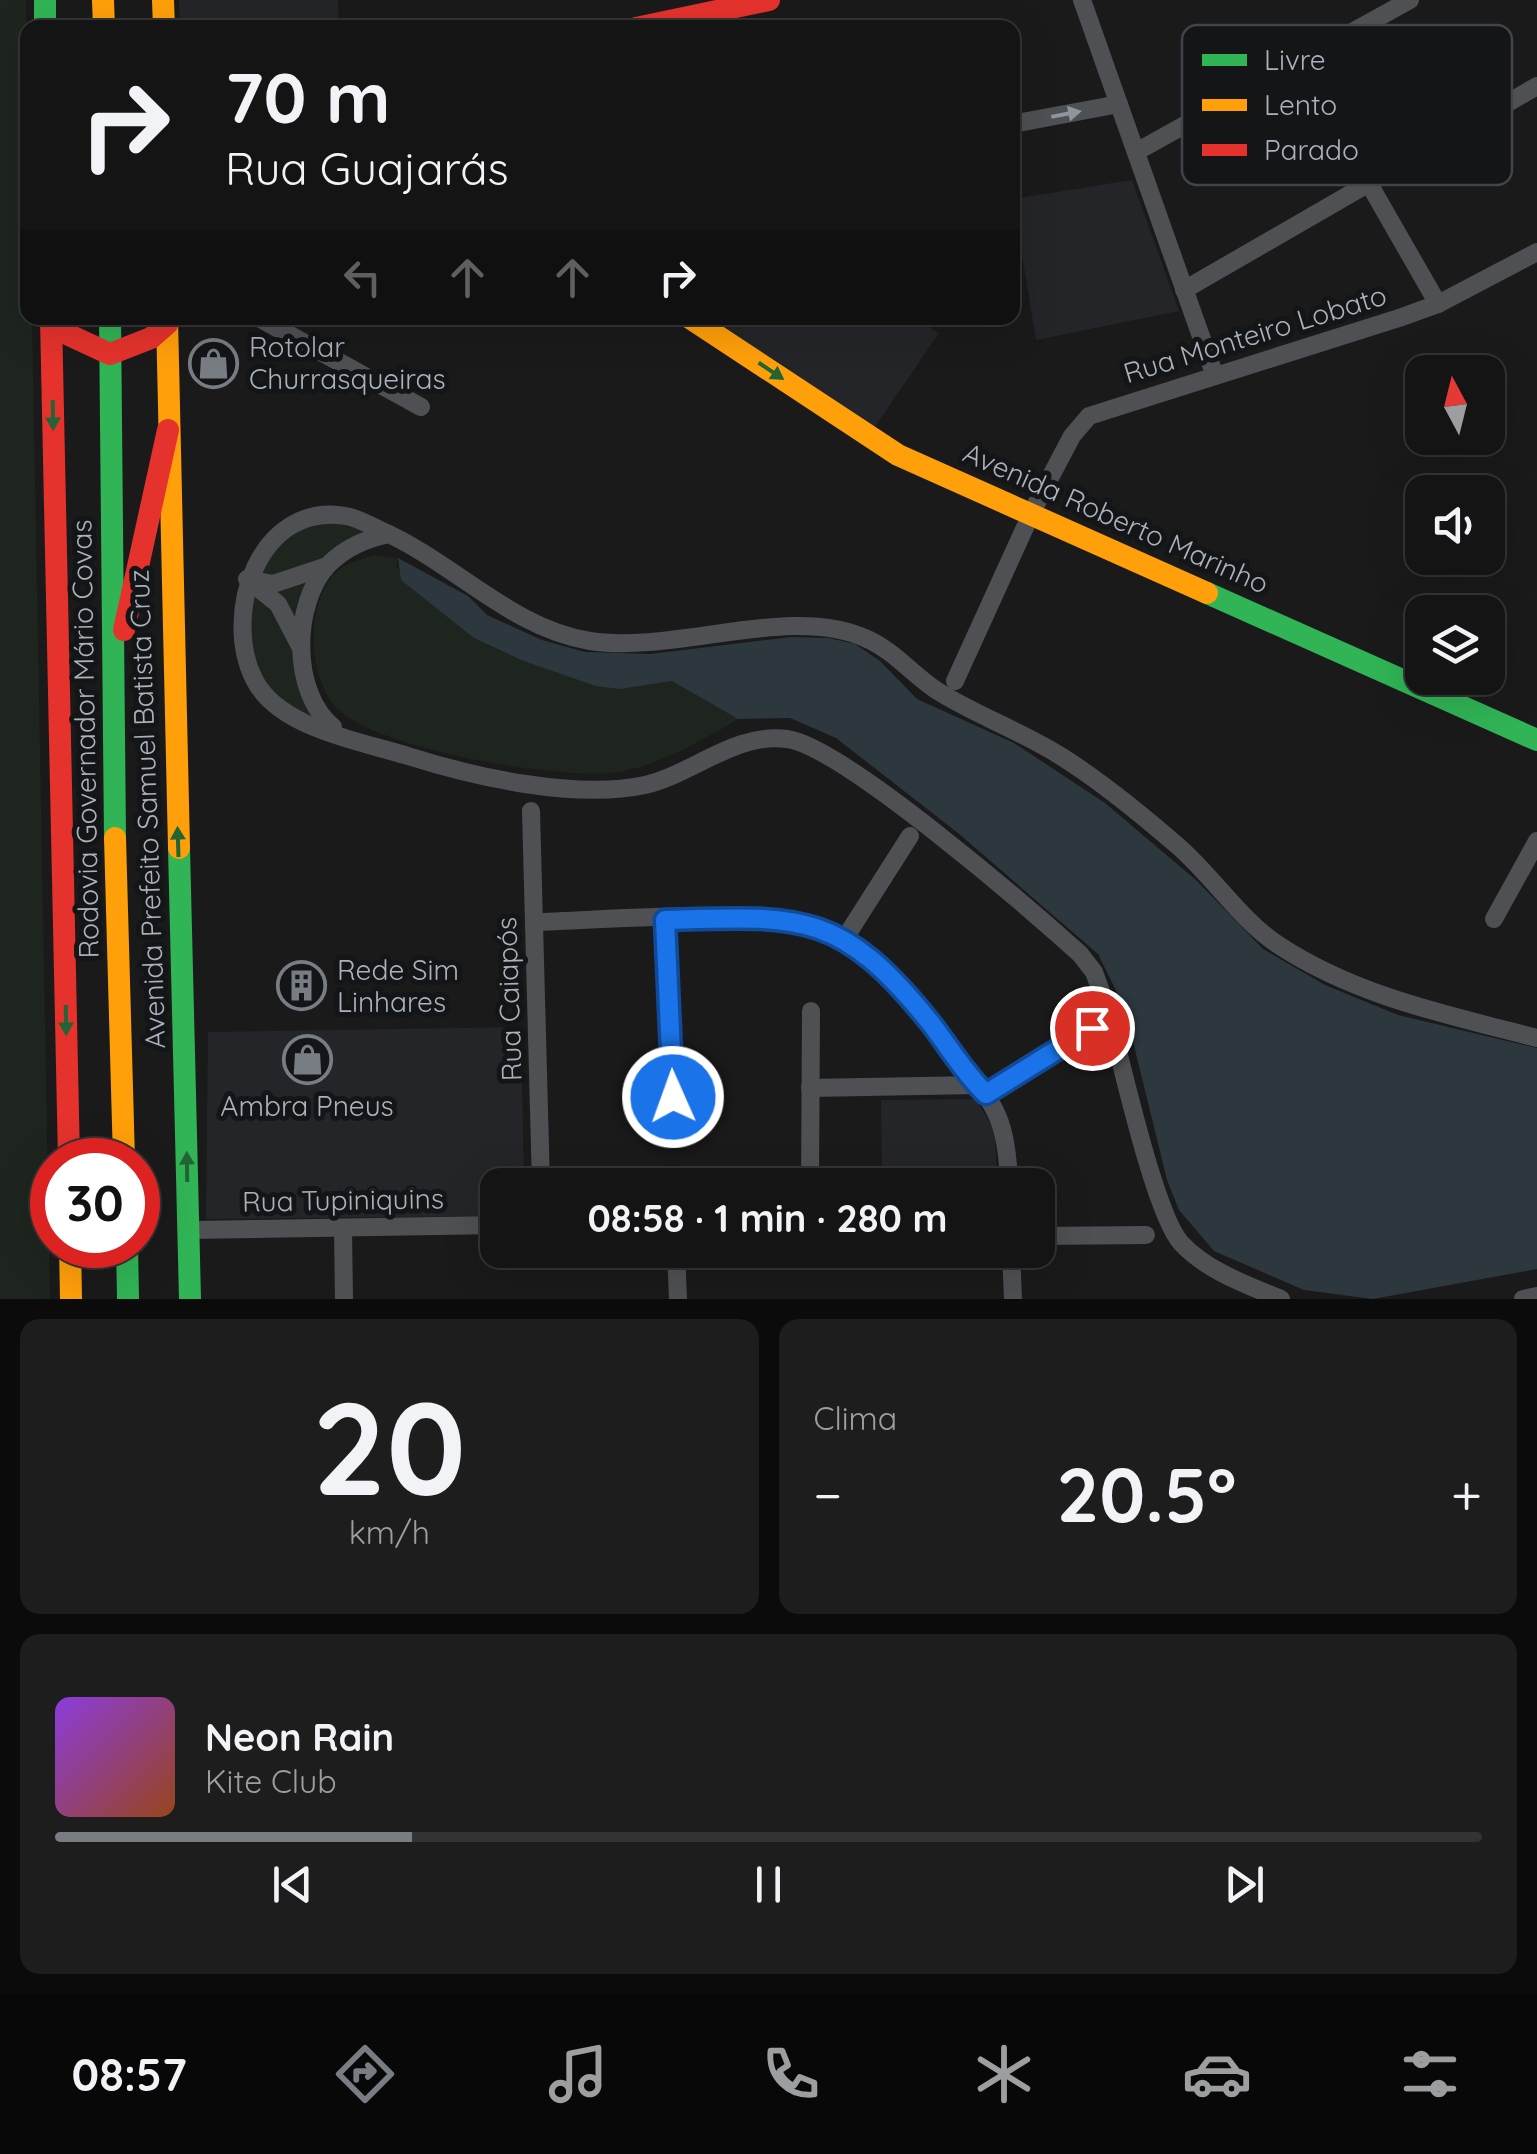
<!DOCTYPE html>
<html lang="pt">
<head>
<meta charset="utf-8">
<style>
  body { margin:0; font-family:Quicksand,sans-serif; background:#1d1d1d; color:#f1f3f6; height:100vh; display:flex; flex-direction:column; font-size:38px; white-space:nowrap }
  * { box-sizing:border-box; margin:0 }
  p { font-size:32px; color:#9d9ea0 }
  .icon { flex:none; width:55px; height:55px; fill:none; stroke:currentColor; stroke-width:2; stroke-linecap:round; stroke-linejoin:round }
  .map { position:relative; height:1299px; overflow:hidden }
  .sheet { display:flex; flex-direction:column; gap:20px; padding:20px; background:#0b0b0b; flex:1 }
  .sheet>* { flex:none }
  .hud { position:absolute; left:20px; top:20px; width:1000px; height:305px; border-radius:20px; box-shadow:0 10px 40px #0002,0 0 0 2px #333334; background:#141414; color:#f1f3f6; overflow:hidden }
  .needle { width:65px; rotate:353deg }
  .tools { position:absolute; left:1405px; top:355px; display:grid; gap:20px }
  .tools a { display:grid; place-items:center; width:100px; height:100px; border-radius:20px; background:#141414; box-shadow:0 10px 40px #0002,0 0 0 2px #333334; font-size:50px }
  .speed { position:absolute; left:30px; top:1138px; display:flex; gap:20px; font-size:50px; font-weight:700; text-align:center }
  .speed>* { display:grid; place-content:center; width:130px; height:130px; border-radius:50%; background:#141414; box-shadow:0 10px 40px #0002,0 0 0 2px #333334; line-height:1 }
  .speed .limit { border:15px solid #d22; background:#fff; color:#111 }
  .pin { position:absolute; display:grid; place-items:center; width:85px; height:85px; color:#fff; margin:-42px; border:5px solid #fff; border-radius:50%; box-shadow:0 2px 10px #0007 }
  .me { position:absolute; width:110px; margin:-55px; rotate:358deg; stroke-linejoin:round; filter:drop-shadow(0 0 8px #0008) }
  .turn { display:flex; align-items:center; gap:35px; height:210px; padding:0 40px; font-size:45px }
  .turn .icon { width:130px; height:130px; stroke-width:2.5 }
  .turn b { display:block; font-size:70px; line-height:85px }
  .lanes { display:flex; align-items:center; height:95px; padding:0 40px; background:#0003; justify-content:center; gap:50px; direction:ltr }
  .lanes .off { opacity:.35 }
  .big { font-size:75px; font-weight:700; line-height:1.1 }
  .sheet .card { flex:1; display:flex; flex-direction:column; justify-content:center; gap:15px; min-width:0; padding:0 35px; border-radius:20px; background:#1d1d1d }
  .sheet .dial { align-items:center; gap:0 }
  .dial b { font-size:130px; line-height:1 }
  .song { display:flex; align-items:center; gap:30px }
  .cover { width:120px; height:120px; border-radius:15px; background:linear-gradient(135deg,hsl(270 70% 55%),hsl(20 70% 35%)) }
  .played { height:10px; border-radius:5px; background:linear-gradient(90deg,#787d84 25%,#333334 25%) }
  .keys { display:flex; justify-content:space-around; direction:ltr }
  .heat { display:flex; justify-content:space-between; align-items:center; font-size:55px; direction:ltr }
  .sheet .tiles { flex:1; display:grid; gap:20px; grid-template-columns:1fr 1fr }
  .card:last-child { grid-column:span 2 }
  .trip { position:absolute; left:480px; top:1168px; width:575px; height:100px; border-radius:20px; background:#141414; box-shadow:0 10px 40px #0002,0 0 0 2px #333334; font-weight:700; line-height:100px; text-align:center }
  .tabs { display:flex; height:160px; justify-content:space-around; align-items:center; background:#080808; color:#9d9ea0 }
  .tabs .icon { width:70px; height:70px }
  .tabs .on { color:#787d84 }
  .tabs b { font-size:45px; color:#f1f3f6 }
  .map>svg:first-child { display:block }
  .built { fill:#242528 }
  .green { fill:#1e251e }
  .water { fill:#2c383e }
  .lines { fill:none; stroke-linecap:round; stroke-linejoin:round }
  .street { stroke:#4e5054; stroke-width:18 }
  .fast { stroke:#30b455; stroke-width:22 }
  .slow { stroke:#ff9f0a; stroke-width:22 }
  .jam { stroke:#e5322d; stroke-width:22 }
  .oneway { fill:#8f959d }
  .oneway2 { fill:#226436 }
  .route-casing { stroke:#114b97; stroke-width:25 }
  .route { stroke:#1a73e8; stroke-width:18 }
  .labels { text-anchor:middle; stroke-width:10; stroke-linejoin:round; paint-order:stroke }
  .street-label { font-size:28px; fill:#abb2bc; stroke:#141517 }
  .poi-label { font-size:28px; fill:#abb2bc; stroke:#141517; text-anchor:start }
  .key { fill:#141517; stroke:#414449; stroke-width:2.5 }
  .key-label { font-size:28px; fill:#abb2bc }
</style>
</head>
<body>
<div class="map">
<svg width="1537" height="1299" viewBox="0 0 1537 1299">
  <rect width="100%" height="100%" fill="#1a1a1b"/>
  <g class="built">
    <polygon points="179,0 338,0 339,27 180,27"/>
    <polygon points="1132,180 1179,311 1036,340 1013,199"/>
    <polygon points="708,318 915,318 939,333 874,428"/>
    <polygon points="521,1027 524,1185 498,1185 497,1216 206,1219 208,1032"/>
    <polygon points="976,1099 995,1131 997,1185 882,1185 881,1100"/>
  </g>
  <g class="green">
    <polygon points="0,0 26,0 28,318 32,318 50,1299 0,1299"/>
    <polygon points="321,516 389,534 327,566 305,622 318,715 295,717 264,695 245,648 254,567 270,544"/>
    <path d="M373,555l25,3 -2,8 24,28 54,44 47,22 99,29 52,-8 66,38c-35,21 -78,46 -119,53 -55,9 -250,-23 -285,-67 -26,-32 -28,-98 -1,-130 10,-11 26,-15 40,-20z"/>
  </g>
  <polygon class="water" points="398,558 468,596 487,615 542,640 585,652 650,654 792,637 829,638 855,644 880,661 917,699 1014,743 1105,803 1196,880 1263,949 1325,985 1398,1015 1537,1048 1537,1269 1373,1299 1304,1290 1214,1251 1179,1210 1167,1180 1125,1009 1098,954 958,833 836,738 790,718 738,719 672,681 620,689 596,686 521,660 474,638 401,580"/>
  <g class="lines">
    <g class="street">
      <polyline points="1082,0 1215,376"/>
      <polyline points="1012,124 1119,104"/>
      <polyline points="1136,152 1410,0"/>
      <polyline points="1368,182 1438,304"/>
      <polyline points="1184,290 1537,86"/>
      <polyline points="259,318 421,407"/>
      <polyline points="300,646 278,604 247,579 273,584 327,566"/>
      <polyline points="955,681 1032,512 1072,436 1089,416 1399,318 1438,304 1537,252"/>
      <path d="M333,727c-42,-34 -41,-123 -5,-162 18,-18 38,-26 61,-31"/>
      <polyline points="531,811 541,1185"/>
      <polyline points="665,919 675,1133"/>
      <polyline points="1494,919 1537,841"/>
      <path d="M534,922c73,-1 253,-21 311,17 41,26 72,67 101,104 44,59 61,65 63,142"/>
      <polyline points="845,938 910,836"/>
      <polyline points="810,1088 977,1085"/>
      <polyline points="986,1094 1092,1028"/>
      <polyline points="810,1185 811,1011"/>
      <polyline points="343,1228 344,1299"/>
      <polyline points="189,1230 498,1225"/>
      <polyline points="1038,1236 1146,1235"/>
      <polyline points="676,1250 678,1299"/>
      <polyline points="1011,1250 1013,1299"/>
      <path d="M1281,1299c-34,-14 -74,-28 -100,-56 -27,-30 -61,-188 -74,-235l-13,-36 -14,-18c-50,-45 -238,-208 -293,-215 -52,-7 -94,35 -142,46 -69,15 -171,-8 -237,-29 -48,-15 -130,-28 -154,-77 -32,-64 4,-178 92,-163 11,2 24,9 34,14 74,32 130,98 210,111 85,13 200,-37 275,-3 28,12 46,35 71,52 39,25 83,40 123,65 42,26 82,59 120,92 34,30 61,72 98,97 78,52 171,71 260,94"/>
      <polyline points="1523,1299 1537,1296"/>
    </g>
    <g class="fast">
      <polyline points="45,0 45,28"/>
      <polyline points="110,318 115,838"/>
      <polyline points="1207,593 1537,740"/>
      <polyline points="179,848 190,1299"/>
      <polyline points="127,1245 128,1299"/>
    </g>
    <g class="slow">
      <polyline points="103,0 104,28"/>
      <polyline points="163,0 164,28"/>
      <polyline points="167,318 179,848"/>
      <polyline points="690,318 898,455 1207,593"/>
      <polyline points="115,838 124,1160"/>
      <polyline points="70,1245 71,1299"/>
    </g>
    <g class="jam">
      <polyline points="636,28 769,0"/>
      <polyline points="51,318 69,1160"/>
      <polyline points="55,318 69,335 110,354 151,338 167,324"/>
      <polyline points="124,630 168,430"/>
    </g>
  </g>
  <defs><path id="oneway-solid" d="M-6-.8H1V-3.2L6.5 0L1 3.2V.8H-6Z" transform="scale(2.5)"/></defs>
  <use class="oneway" href="#oneway-solid" transform="translate(1066 114) rotate(-11)"/>
  <g class="oneway2">
    <use href="#oneway-solid" transform="translate(771 371) rotate(34)"/>
    <use href="#oneway-solid" transform="translate(53 415) rotate(89)"/>
    <use href="#oneway-solid" transform="translate(178 842) rotate(-92)"/>
    <use href="#oneway-solid" transform="translate(66 1020) rotate(89)"/>
    <use href="#oneway-solid" transform="translate(187 1167) rotate(-91)"/>
  </g>
  <g class="lines">
    <defs>
      <path id="route" d="M673,1097l-8,-177c136,-4 174,-10 264,101 19,24 35,52 57,73l106,-66"/>
    </defs>
    <use href="#route" class="route-casing"/>
    <use href="#route" class="route"/>
  </g>
  <defs>
    <symbol id="shop-ring" viewBox="-11 -11 22 22"><circle r="9.5" fill="#141517" stroke="#787d84" stroke-width="1.5"/><path d="M-5-2.5h2.3a2.7 3.5 0 0 1 5.4 0H5L5.5 6h-11ZM-1.5-2.5h3a1.5 2.3 0 0 0-3 0Z" fill="#787d84"/></symbol>
    <symbol id="building-ring" viewBox="-11 -11 22 22"><circle r="9.5" fill="#141517" stroke="#787d84" stroke-width="1.5"/><path d="M-4-6H4V6H1V3H-1V6H-4ZM-2.5-4.3h1.7v1.8h-1.7ZM.8-4.3h1.7v1.8H.8ZM-2.5-1h1.7V.8h-1.7ZM.8-1h1.7V.8H.8Z" fill="#787d84"/></symbol>
  </defs>
  <g fill-rule="evenodd">
    <use href="#shop-ring" x="186" y="336" width="55" height="55"/>
    <use href="#building-ring" x="274" y="958" width="55" height="55"/>
    <use href="#shop-ring" x="280" y="1032" width="55" height="55"/>
  </g>
  <g class="labels">
    <g class="street-label">
      <text transform="translate(1255 334) rotate(-17)" y="10">Rua Monteiro Lobato</text>
      <text transform="translate(1116 518) rotate(24)" y="10">Avenida Roberto Marinho</text>
      <text transform="translate(85 739) rotate(-91)" y="10">Rodovia Governador Mário Covas</text>
      <text transform="translate(147 809) rotate(-92)" y="10">Avenida Prefeito Samuel Batista Cruz</text>
      <text transform="translate(509 999) rotate(-92)" y="10">Rua Caiapós</text>
      <text transform="translate(343 1200) rotate(-1)" y="10">Rua Tupiniquins</text>
    </g>
    <g class="poi-label">
      <text x="249" y="357">Rotolar<tspan x="249" dy="32">Churrasqueiras</tspan></text>
      <text x="337" y="980">Rede Sim<tspan x="337" dy="32">Linhares</tspan></text>
      <text x="307" y="1116" text-anchor="middle">Ambra Pneus</text>
    </g>
  </g>
  <rect x="1182" y="25" width="330" height="160" rx="15" class="key"/>
  <rect x="1202" y="54" width="45" height="12" fill="#30b455"/>
  <rect x="1202" y="99" width="45" height="12" fill="#ff9f0a"/>
  <rect x="1202" y="144" width="45" height="12" fill="#e5322d"/>
  <g class="key-label">
    <text x="1264" y="70">Livre</text>
    <text x="1264" y="115">Lento</text>
    <text x="1264" y="160">Parado</text>
  </g>
</svg>
<div class="tools">
<a><svg class="needle" viewBox="-14 -14 28 28"><path d="M0-13l5 13h-10z" fill="#e53935"/><path d="M0 13l5-13h-10z" fill="#9d9ea0"/></svg></a>
<a><svg class="icon" aria-label="sound" viewBox="0 0 24 24"><path d="M4 9h4l5-4v14l-5-4H4zM17 9q2 3 0 6"/></svg></a>
<a><svg class="icon" aria-label="layers" viewBox="0 0 24 24"><path d="M12 4l9 5-9 5-9-5zM3 14l9 5 9-5"/></svg></a>
</div>
<div class="speed"><div class="limit">30</div></div>
<div class="pin" style="left:1092px;top:1028px;background:#d93025"><svg class="icon" aria-label="arrive" viewBox="0 0 24 24"><path d="M6 21V4h12l-3 4 3 4H6"/></svg></div>
<svg class="me" style="left:673px;top:1097px" viewBox="-20 -20 40 40"><circle r="17" fill="#1a73e8" stroke="#fff" stroke-width="3"/><path d="M0-11L8 9 0 5-8 9z" fill="#fff"/></svg>
<div class="trip">08:58 · 1 min · 280 m</div>
<div class="hud">
<div class="turn"><svg class="icon" aria-label="right" viewBox="0 0 24 24"><path d="M7 20v-9h11M14 6l5 5-5 5"/></svg><div><b>70 m</b>Rua Guajarás</div></div>
<div class="lanes"><svg class="icon off" aria-label="left" viewBox="0 0 24 24"><path d="M17 20v-9H6M10 6l-5 5 5 5"/></svg><svg class="icon off" aria-label="ahead" viewBox="0 0 24 24"><path d="M12 20V5M6 11l6-6 6 6"/></svg><svg class="icon off" aria-label="ahead" viewBox="0 0 24 24"><path d="M12 20V5M6 11l6-6 6 6"/></svg><svg class="icon" aria-label="right" viewBox="0 0 24 24"><path d="M7 20v-9h11M14 6l5 5-5 5"/></svg></div>
</div>
</div>
<section class="sheet">
<div class="tiles">
<div class="card dial"><b>20</b><p>km/h</p></div>
<div class="card"><p>Clima</p>
<div class="heat"><a>−</a><b class="big">20.5°</b><a>+</a></div>
</div>
<div class="card">
<div class="song"><i class="cover"></i><div><b>Neon Rain</b><p>Kite Club</p></div></div>
<div class="played"></div>
<div class="keys"><svg class="icon" aria-label="previous" viewBox="0 0 24 24"><path d="M18 5L8 12l10 7zM5 5v14"/></svg><svg class="icon" aria-label="pause" viewBox="0 0 24 24"><path d="M8 5v14M16 5v14"/></svg><svg class="icon" aria-label="next" viewBox="0 0 24 24"><path d="M6 5l10 7-10 7zM19 5v14"/></svg></div>
</div>
</div>
</section>
<nav class="tabs">
<b>08:57</b>
<svg class="icon on" aria-label="directions" viewBox="0 0 24 24"><path d="M12 3l9 9-9 9-9-9zM9 14v-3h6M13 9l2 2-2 2"/></svg>
<svg class="icon" aria-label="music" viewBox="0 0 24 24"><path d="M9 18V5l10-2v13"/><circle cx="6" cy="18" r="3"/><circle cx="16" cy="16" r="3"/></svg>
<svg class="icon" aria-label="phone" viewBox="0 0 24 24"><path d="M5 4h4l2 5-3 2q2 4 5 5l2-3 5 2v4C11 20 4 13 5 4z"/></svg>
<svg class="icon" aria-label="climate" viewBox="0 0 24 24"><path d="M12 3v18M4 7l16 10M4 17L20 7"/></svg>
<svg class="icon" aria-label="car" viewBox="0 0 24 24"><path d="M5 17H2v-5l4-1 3-4h7l3 4 3 1v5h-3M9 17h6M6 11h13"/><circle cx="7" cy="17" r="2"/><circle cx="17" cy="17" r="2"/></svg>
<svg class="icon" aria-label="filters" viewBox="0 0 24 24"><path d="M4 7h16M4 17h16"/><circle cx="9" cy="7" r="2"/><circle cx="15" cy="17" r="2"/></svg>
</nav>
</body>
</html>
